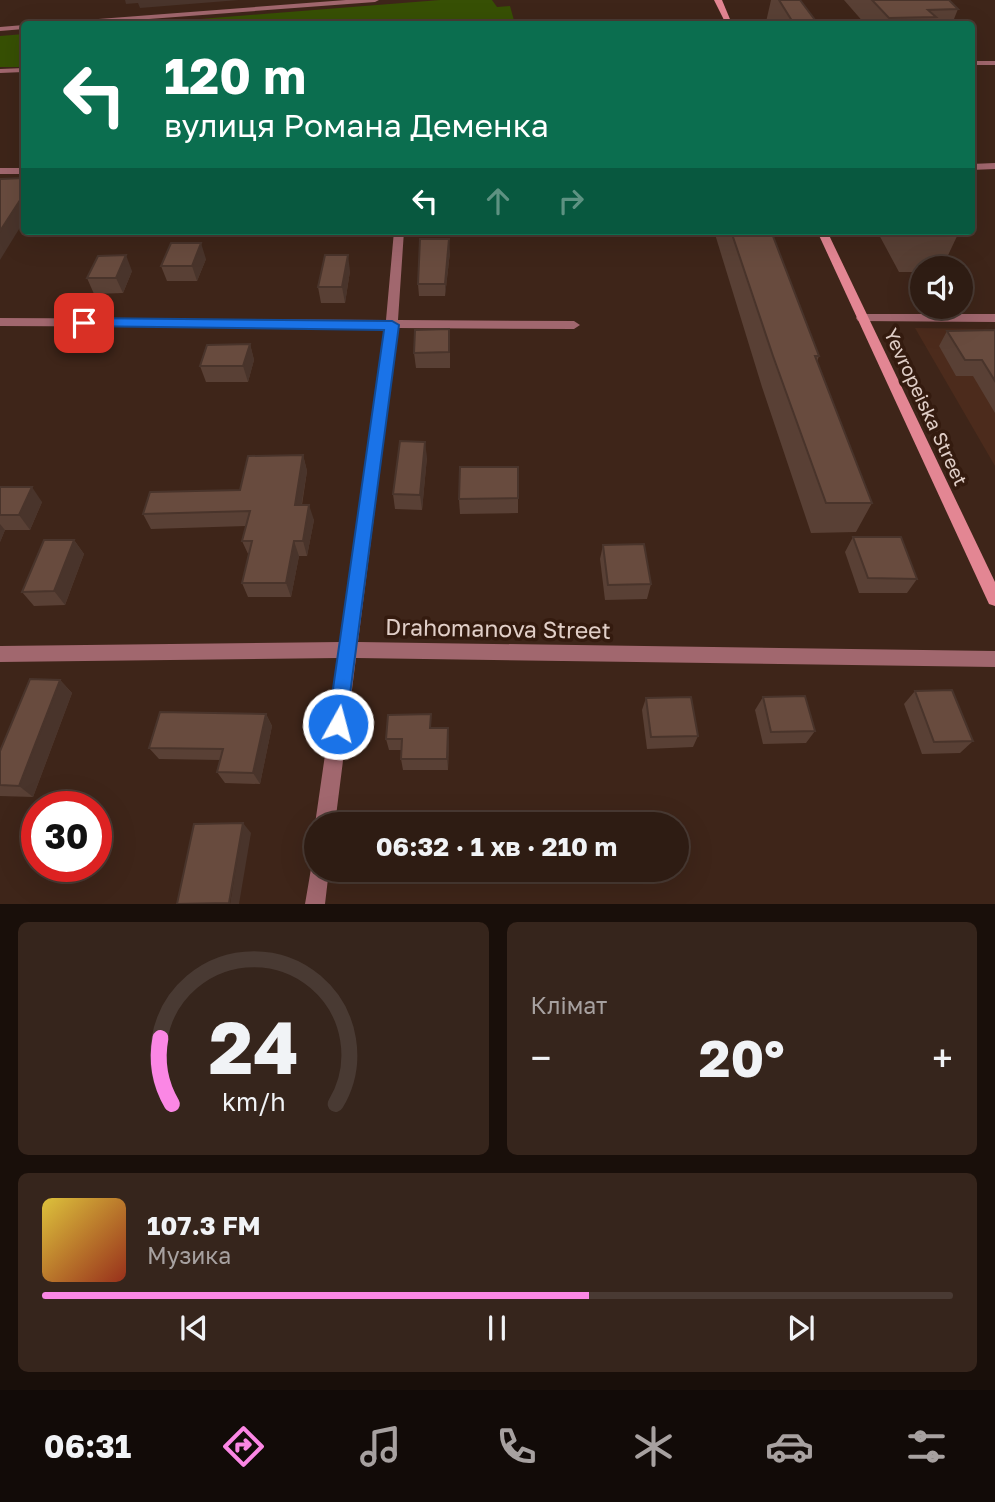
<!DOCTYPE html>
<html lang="uk">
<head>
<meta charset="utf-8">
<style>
  body { margin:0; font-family:"Golos Text",sans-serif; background:#36251c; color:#f1f3f6; height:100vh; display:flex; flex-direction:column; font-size:26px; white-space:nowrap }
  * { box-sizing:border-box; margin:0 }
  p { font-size:23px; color:#a7a1a0 }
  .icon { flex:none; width:38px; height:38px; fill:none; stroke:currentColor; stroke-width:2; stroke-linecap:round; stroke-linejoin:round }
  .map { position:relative; height:904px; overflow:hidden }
  .drawer { display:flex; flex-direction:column; gap:18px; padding:18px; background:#190f0a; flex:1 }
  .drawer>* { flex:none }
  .guide { position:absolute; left:21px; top:21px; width:954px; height:214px; border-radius:7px; box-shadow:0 7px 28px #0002,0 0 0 2px #493a33; background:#0b6e4f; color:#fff; overflow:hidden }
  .buttons { position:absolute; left:910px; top:256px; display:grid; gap:14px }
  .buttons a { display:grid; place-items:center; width:63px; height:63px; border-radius:50%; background:#2e1c13; box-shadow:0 7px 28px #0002,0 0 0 2px #493a33; font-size:35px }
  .speed { position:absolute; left:21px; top:791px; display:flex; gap:14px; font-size:35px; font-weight:700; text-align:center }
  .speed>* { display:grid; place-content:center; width:91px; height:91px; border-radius:50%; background:#2e1c13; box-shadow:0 7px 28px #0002,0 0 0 2px #493a33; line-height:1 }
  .speed .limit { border:10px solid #d22; background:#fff; color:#111 }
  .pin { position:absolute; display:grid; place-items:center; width:60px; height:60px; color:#fff; margin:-30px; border-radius:14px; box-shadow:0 4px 10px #0006 }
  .me { position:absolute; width:77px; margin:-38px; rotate:7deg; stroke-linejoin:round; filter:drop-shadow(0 0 5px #0008) }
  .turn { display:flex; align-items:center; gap:24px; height:147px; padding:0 28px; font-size:32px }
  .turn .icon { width:91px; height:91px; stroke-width:2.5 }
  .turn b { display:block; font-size:49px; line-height:60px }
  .lanes { display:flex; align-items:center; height:66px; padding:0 28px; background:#0003; justify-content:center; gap:35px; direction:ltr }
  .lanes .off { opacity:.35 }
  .big { font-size:52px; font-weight:700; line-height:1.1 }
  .drawer .tile { flex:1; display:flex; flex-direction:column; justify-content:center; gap:10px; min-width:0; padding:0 24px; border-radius:10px; background:#36251c }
  .drawer .dial { align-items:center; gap:0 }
  .dial svg { height:182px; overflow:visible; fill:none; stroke:#493a33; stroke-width:7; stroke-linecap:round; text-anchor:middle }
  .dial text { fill:#f1f3f6; stroke:none }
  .song { display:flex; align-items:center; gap:21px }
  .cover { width:84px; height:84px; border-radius:10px; background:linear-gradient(135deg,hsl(50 70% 55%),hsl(10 70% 35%)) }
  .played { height:7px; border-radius:4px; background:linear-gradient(90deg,#fb87e5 60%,#493a33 60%) }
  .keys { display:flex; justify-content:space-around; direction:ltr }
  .heat { display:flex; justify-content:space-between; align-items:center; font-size:38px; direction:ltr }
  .drawer .tiles { flex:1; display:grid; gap:18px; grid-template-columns:1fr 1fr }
  .tile:last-child { grid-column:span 2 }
  .trip { position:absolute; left:304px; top:812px; width:385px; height:70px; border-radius:35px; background:#2e1c13; box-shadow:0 7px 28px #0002,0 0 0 2px #493a33; font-weight:700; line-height:70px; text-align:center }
  .tab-bar { display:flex; height:112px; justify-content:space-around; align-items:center; background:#120b08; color:#a7a1a0 }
  .tab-bar .icon { width:49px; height:49px }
  .tab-bar .on { color:#fb87e5 }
  .tab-bar b { font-size:32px; color:#f1f3f6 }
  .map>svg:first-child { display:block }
  .built { fill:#4c2b1c }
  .green { fill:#375004 }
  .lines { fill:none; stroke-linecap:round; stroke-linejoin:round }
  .street { fill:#a1676e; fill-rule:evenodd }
  .secondary { fill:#e38693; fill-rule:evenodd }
  .wall { fill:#594035 }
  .shaded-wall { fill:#49342b }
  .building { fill:#684b3e; stroke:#49342b; stroke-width:2 }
  .route { fill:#1a73e8; stroke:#114b97; stroke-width:2 }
  .labels { text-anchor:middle; stroke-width:7; stroke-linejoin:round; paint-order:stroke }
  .street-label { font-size:19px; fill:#e1cfc8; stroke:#341b0f }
  .near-street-label { font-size:23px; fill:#e1cfc8; stroke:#341b0f }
</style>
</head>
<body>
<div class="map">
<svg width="995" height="904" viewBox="0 0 995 904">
  <rect width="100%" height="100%" fill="#3e2519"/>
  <polygon class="built" points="915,328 995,329 995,466"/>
  <g class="green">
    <polygon points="440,0 492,0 497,7 510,6 515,24 138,24"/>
    <polygon points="24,34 24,67 0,67 0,36"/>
  </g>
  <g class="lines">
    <g class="street">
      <polygon points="346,0 379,0 375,2 82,24 55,24 59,22"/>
      <polygon points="24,25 24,29 0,31 0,27"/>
      <rect x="971" y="61" width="24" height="4"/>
      <polygon points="24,68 24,72 0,73 0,69"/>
      <polygon points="995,163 995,169 971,170 971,164"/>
      <rect x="0" y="168" width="24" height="6"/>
      <polygon points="394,231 404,231 398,320 574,321 580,325 574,329 398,328 358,642 995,651 995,667 356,658 335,824 317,824 317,828 315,824 339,658 0,662 0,646 341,642 386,328 0,326 0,318 386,320"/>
      <polygon points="862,314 995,314 995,322 858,321 856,318 858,315"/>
      <polygon points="317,861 317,870 329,870 325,904 305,904 312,863"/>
    </g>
    <g class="secondary">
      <polygon points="714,0 722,0 732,24 726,24"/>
      <polygon points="817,231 827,231 995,582 995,606 989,604"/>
    </g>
  </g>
  <g class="wall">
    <polygon points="771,0 800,0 818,24 767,24 766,22"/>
    <polygon points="844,0 949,0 958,9 952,24 865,24"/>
    <polygon points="714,231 771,231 819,356 817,362 872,503 856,532 811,533 762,387"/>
    <polygon points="877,231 959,231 959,232 942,268 922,268 922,272 899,272"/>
    <polygon points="450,252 445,296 419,296 418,284"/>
    <polygon points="206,259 197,281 167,281 161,266"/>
    <polygon points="132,271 123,293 94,294 87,278"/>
    <polygon points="350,271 345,303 321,303 318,287"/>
    <polygon points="995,330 995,413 973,376 956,376 939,346 947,331"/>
    <polygon points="250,344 254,360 248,382 206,382 200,366"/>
    <polygon points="450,345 450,368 416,368 414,353"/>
    <polygon points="303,455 307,471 302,505 314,520 307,556 299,556 291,597 248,597 242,583 249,556 242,541 246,526 151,529 143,514 240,490"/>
    <polygon points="427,457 422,510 395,509 393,494"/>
    <polygon points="0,487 42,502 30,530 5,530 0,542"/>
    <polygon points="518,498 518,513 460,514 459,499"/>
    <polygon points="853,537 917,579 907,593 859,593 845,552"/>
    <polygon points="74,540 84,554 65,605 34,606 22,592"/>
    <polygon points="603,545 651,584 647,599 605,600 600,559"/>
    <polygon points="60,680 72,693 33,797 0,796 0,751"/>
    <polygon points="915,691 973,741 960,753 922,754 904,704"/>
    <polygon points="763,697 815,731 806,743 763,744 755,710"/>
    <polygon points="646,698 698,736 693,747 647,749 642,710"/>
    <polygon points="266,714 272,726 260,784 225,783 217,772 220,760 159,759 149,748"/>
    <polygon points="433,728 449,740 448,770 403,770 401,759 401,750 389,750 386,739"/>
  </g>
  <g class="shaded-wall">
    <polygon points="125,0 239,0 140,8 138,3 126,4"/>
    <polygon points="24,194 24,221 0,260 0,231"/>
    <polygon points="449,239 450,252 445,296 445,284"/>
    <polygon points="201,243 206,259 197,281 192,266"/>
    <polygon points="126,255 132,271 123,293 116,278"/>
    <polygon points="348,255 350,271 345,303 342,287"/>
    <polygon points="250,344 254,360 248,382 243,366"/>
    <polygon points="425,442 427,457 422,510 420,495"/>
    <polygon points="303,455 307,471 299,520 295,505"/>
    <polygon points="32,487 42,502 30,530 19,515"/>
    <polygon points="309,505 314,520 307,556 303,541"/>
    <polygon points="0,524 5,530 0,542"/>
    <polygon points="74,540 84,554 65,605 54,591"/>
    <polygon points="294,541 299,556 291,597 286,583"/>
    <polygon points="60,680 72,693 33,797 19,786"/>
    <polygon points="266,714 272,726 260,784 253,773"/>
    <polygon points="448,728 449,740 448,770 447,759"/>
    <polygon points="243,823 251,833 239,904 230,904"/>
  </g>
  <g class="building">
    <polygon points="779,0 800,0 818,24 794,24"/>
    <polygon points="872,0 949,0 958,9 928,10 936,17 889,18"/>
    <polygon points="24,178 24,194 0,231 0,179"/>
    <polygon points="731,231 771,231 819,356 815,356 872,503 826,503 773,356"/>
    <rect x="917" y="231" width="42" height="1"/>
    <polygon points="420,239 449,239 445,284 418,284"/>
    <polygon points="171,243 201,243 192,266 161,266"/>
    <polygon points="126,255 116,278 87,278 98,256"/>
    <polygon points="325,255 348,255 342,287 318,287"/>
    <polygon points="449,329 449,352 414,353 415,330"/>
    <polygon points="995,330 995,381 982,360 965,360 947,331"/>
    <polygon points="250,344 243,366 200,366 207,345"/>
    <polygon points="400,441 425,442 420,495 393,494"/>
    <polygon points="303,455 295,505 309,505 303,541 294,541 286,583 242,583 252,541 242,541 250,511 143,514 150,492 240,490 248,456"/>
    <polygon points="460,467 518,467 518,498 459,499"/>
    <polygon points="0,487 32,487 19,515 0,515"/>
    <polygon points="853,537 901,537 917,579 868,578"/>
    <polygon points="44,540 74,540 54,591 22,592"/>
    <polygon points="644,544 651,584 608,585 603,545"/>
    <polygon points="30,679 60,680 19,786 0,785 0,751"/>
    <polygon points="952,690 973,741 934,742 915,691"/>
    <polygon points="805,696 815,731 771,732 763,697"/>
    <polygon points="691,697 698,736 651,737 646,698"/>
    <polygon points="160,712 266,714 253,773 217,772 223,749 149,748"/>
    <polygon points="431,714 430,728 448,728 447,759 401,759 402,739 386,739 388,715"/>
    <polygon points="243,823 229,903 177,904 194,824"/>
  </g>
  <polygon class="route" points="84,318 392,321 399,325 345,732 338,735 331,732 328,724 384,330 79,326 77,323"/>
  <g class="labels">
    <g class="street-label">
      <text transform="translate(926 407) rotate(65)" y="7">Yevropeiska Street</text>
    </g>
    <g class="near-street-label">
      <text transform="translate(498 629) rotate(1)" y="8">Drahomanova Street</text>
    </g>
  </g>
</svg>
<div class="buttons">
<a><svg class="icon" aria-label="sound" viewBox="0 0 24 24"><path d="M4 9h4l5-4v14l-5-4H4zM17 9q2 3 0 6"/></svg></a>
</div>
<div class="speed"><div class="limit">30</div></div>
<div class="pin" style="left:84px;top:323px;background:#d93025"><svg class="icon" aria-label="arrive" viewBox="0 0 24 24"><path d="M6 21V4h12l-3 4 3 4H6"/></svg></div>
<svg class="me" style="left:338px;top:724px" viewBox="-20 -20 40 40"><circle r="17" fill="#1a73e8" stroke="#fff" stroke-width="3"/><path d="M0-11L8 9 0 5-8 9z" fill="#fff"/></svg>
<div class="trip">06:32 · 1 хв · 210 m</div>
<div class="guide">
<div class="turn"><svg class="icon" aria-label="left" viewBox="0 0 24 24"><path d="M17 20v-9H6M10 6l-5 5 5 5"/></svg><div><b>120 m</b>вулиця Романа Деменка</div></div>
<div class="lanes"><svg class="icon" aria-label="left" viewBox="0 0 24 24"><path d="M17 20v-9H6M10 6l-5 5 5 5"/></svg><svg class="icon off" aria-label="ahead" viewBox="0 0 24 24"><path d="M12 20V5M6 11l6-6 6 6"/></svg><svg class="icon off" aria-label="right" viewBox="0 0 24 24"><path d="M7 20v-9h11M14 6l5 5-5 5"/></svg></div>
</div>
</div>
<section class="drawer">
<div class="tiles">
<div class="tile dial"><svg viewBox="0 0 100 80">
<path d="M14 69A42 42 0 1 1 86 69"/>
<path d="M14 69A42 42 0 0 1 9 40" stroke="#fb87e5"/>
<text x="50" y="56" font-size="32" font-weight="700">24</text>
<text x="50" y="72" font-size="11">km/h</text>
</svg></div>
<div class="tile"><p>Клімат</p>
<div class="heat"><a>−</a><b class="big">20°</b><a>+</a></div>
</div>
<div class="tile">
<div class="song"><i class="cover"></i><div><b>107.3 FM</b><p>Музика</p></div></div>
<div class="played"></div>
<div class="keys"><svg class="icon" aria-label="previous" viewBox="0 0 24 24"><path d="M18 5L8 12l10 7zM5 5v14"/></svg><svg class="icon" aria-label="pause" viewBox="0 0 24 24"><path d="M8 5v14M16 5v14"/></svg><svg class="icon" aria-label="next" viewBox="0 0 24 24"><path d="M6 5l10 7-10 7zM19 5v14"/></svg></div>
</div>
</div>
</section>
<nav class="tab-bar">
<b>06:31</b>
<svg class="icon on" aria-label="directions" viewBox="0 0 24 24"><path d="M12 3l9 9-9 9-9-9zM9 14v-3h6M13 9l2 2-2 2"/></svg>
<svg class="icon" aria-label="music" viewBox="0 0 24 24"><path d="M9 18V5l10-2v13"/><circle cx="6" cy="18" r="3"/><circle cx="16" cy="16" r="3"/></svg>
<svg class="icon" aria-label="phone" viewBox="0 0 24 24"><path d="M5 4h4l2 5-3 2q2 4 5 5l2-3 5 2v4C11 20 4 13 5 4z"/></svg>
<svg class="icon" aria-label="climate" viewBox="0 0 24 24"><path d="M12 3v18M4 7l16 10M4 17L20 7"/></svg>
<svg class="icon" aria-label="car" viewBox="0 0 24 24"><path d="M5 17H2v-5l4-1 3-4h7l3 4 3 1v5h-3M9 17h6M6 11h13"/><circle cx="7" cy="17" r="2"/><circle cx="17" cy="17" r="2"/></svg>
<svg class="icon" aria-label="filters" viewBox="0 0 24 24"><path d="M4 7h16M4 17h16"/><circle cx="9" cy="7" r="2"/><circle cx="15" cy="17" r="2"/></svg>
</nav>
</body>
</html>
